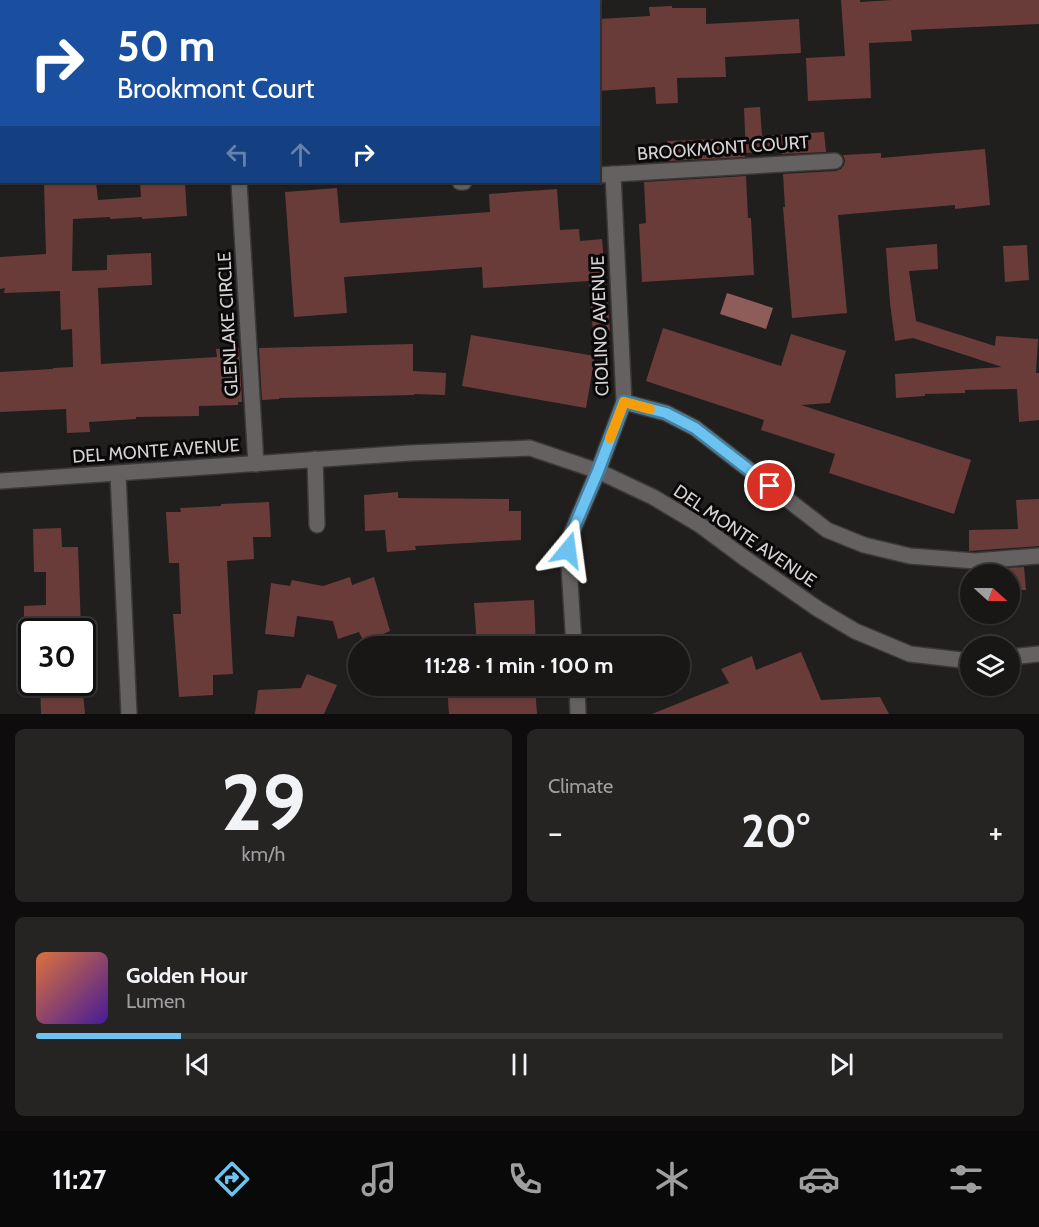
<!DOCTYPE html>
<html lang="en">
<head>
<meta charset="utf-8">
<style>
  body { margin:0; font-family:Cabin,sans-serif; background:#262323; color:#f1f3f6; height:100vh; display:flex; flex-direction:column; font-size:22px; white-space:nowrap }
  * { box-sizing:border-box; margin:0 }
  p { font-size:20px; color:#9f9fa1 }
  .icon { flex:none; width:33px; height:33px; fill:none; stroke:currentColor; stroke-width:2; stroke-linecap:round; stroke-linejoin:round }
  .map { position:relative; height:714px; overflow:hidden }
  .side { display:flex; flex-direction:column; gap:15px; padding:15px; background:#0e0c0c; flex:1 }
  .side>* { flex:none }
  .hud { position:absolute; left:0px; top:0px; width:600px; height:183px; box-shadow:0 2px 4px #0004,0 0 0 2px #373535; background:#1a4fa0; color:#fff; overflow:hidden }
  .needle { width:39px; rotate:111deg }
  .fabs { position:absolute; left:960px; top:564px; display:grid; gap:12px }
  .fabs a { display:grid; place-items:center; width:60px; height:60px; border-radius:50%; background:#191616; box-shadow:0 2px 4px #0004,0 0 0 2px #373535; font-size:30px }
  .speed { position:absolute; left:18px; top:618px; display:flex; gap:12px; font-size:30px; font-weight:700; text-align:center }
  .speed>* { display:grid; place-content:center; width:78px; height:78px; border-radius:50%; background:#191616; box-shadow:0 2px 4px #0004,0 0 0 2px #373535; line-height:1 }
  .speed .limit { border:3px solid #111; border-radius:9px; background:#fff; color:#111 }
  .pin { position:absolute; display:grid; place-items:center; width:51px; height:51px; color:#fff; margin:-26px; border:3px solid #fff; border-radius:50%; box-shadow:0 2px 6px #0007 }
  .me { position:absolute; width:66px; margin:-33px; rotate:16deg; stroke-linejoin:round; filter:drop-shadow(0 0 4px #0008) }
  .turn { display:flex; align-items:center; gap:21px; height:126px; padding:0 18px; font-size:27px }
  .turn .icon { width:78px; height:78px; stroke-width:2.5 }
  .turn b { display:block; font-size:42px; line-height:51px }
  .lanes { display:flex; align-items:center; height:57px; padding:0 18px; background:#0003; justify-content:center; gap:30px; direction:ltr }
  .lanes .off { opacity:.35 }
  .big { font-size:45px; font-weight:800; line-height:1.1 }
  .side .widget { flex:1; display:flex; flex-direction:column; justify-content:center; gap:9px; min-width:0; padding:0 21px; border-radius:9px; background:#262323 }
  .side .dial { align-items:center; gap:0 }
  .dial b { font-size:78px; line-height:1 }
  .song { display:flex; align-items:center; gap:18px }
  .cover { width:72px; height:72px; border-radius:9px; background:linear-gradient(135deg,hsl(20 70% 55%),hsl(260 70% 35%)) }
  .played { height:6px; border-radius:3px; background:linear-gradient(90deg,#6cc3f2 15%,#373535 15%) }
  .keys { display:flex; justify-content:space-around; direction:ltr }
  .heat { display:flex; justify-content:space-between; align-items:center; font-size:33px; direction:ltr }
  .side .tiles { flex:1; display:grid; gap:15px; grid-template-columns:1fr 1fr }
  .widget:last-child { grid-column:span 2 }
  .trip { position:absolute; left:348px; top:636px; width:342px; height:60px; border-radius:30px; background:#191616; box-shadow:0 2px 4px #0004,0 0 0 2px #373535; font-weight:800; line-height:60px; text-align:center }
  .tabs { display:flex; height:96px; justify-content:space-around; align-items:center; background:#0a0909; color:#9f9fa1 }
  .tabs .icon { width:42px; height:42px }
  .tabs .active { color:#6cc3f2 }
  .tabs b { font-size:27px; color:#f1f3f6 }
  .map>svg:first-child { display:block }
  .water { fill:#8f5d59 }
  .building { fill:#6a3c39 }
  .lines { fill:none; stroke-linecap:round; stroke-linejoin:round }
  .minor-casing { stroke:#3b3838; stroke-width:18 }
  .minor { stroke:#656161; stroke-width:15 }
  .route-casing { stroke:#467f9d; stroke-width:15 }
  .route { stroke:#6cc3f2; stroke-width:10 }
  .slow { stroke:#f59e0b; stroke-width:10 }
  .labels { text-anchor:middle; stroke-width:6; stroke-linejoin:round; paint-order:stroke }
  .street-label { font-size:18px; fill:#d4d2d2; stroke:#0a0808 }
</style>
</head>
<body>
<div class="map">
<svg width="1039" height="714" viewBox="0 0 1039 714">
  <rect width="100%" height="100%" fill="#211e1e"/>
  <polygon class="water" points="727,293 773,308 766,329 720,314"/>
  <g class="building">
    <polygon points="841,0 860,0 860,2 893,0 1039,0 1039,24 911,30 912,41 869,43 871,98 808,101 806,58 845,56"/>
    <polygon points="672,6 672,8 706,8 706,24 799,19 801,53 725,57 726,77 677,78 678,103 656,104 655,87 598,91 598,19 650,16 649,7"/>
    <polygon points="760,107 762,136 824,132 826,152 782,154 782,151 746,153 744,108"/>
    <polygon points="744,138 745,157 668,161 667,141"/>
    <polygon points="985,149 990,205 955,209 955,205 838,215 847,313 792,318 783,207 785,207 783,174 836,171 841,169 844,165 845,160 843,155 881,153 881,158"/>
    <polygon points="746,176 748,218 751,218 754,275 642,282 639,224 646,223 644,182"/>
    <polygon points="96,182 98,200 141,197 140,182 185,182 187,216 142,219 142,217 110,219 110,217 73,219 72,271 107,270 107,255 151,253 152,285 98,288 101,364 217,357 216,349 239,348 242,402 238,402 238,405 199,406 199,416 136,417 136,419 89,422 90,432 67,433 66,409 0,412 0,372 53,369 53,368 73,367 72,329 61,330 60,291 4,293 5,288 0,289 0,257 46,254 44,184"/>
    <polygon points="337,188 340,223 490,212 489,194 557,189 560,230 579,229 580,241 602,239 610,331 593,332 589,281 483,288 482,267 344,277 347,313 294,317 285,192"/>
    <polygon points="937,244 938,269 909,271 916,321 995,346 996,336 1038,339 1036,373 1039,373 1039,420 1019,422 1017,389 965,390 965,393 925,394 925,396 896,398 895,374 1002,367 913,338 895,341 890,303 886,248"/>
    <polygon points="1027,245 1029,280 1005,282 1003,246"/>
    <polygon points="663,328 781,366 791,334 846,351 830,403 801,405 971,460 954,514 829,473 835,454 761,430 764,420 646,381"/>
    <polygon points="471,335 595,356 586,408 462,386"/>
    <polygon points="413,344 413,371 446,373 445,395 414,394 414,395 279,398 279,399 262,400 259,348"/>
    <polygon points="398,492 398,498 509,499 509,511 521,511 521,540 415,546 416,550 387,552 385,530 365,531 364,495"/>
    <polygon points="1039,499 1039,546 969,551 969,530 1018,529 1016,500"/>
    <polygon points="269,502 271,537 253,537 254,559 227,561 233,674 213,675 213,695 179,697 173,614 181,614 179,563 169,563 166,512 181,512 180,508 221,506 221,504"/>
    <polygon points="61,528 62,547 78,547 81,629 24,630 24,606 46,605 46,572 34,572 33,529"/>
    <polygon points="1024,567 1026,590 1010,590 1010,574 970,574 970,570"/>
    <polygon points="350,577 352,585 374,577 390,631 364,642 359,632 338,639 333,621 297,616 294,637 265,634 271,583 290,586 292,580 323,586"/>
    <polygon points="534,600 536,646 477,646 474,603"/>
    <polygon points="801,652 821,700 880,697 889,714 652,714 729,683 721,669 752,656 756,670"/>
    <polygon points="307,674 337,685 324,714 255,714 258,690 301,688"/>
    <polygon points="40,682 82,682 85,714 41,714"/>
    <polygon points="447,686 535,686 537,714 449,714"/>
  </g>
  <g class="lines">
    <defs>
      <g id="minor">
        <polyline points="3,2 28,0"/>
        <polyline points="0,132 2,132"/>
        <polyline points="598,175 835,161"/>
        <polyline points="239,182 256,464"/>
        <polyline points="460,182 464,182"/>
        <polyline points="624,402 666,413 695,428 827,530 864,545 910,556 975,561 1039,556"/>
        <polyline points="315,459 317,525"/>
        <polyline points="118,474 129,714"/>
        <polyline points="0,481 410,453 530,448 598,471 653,497 700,525 743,557 818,609 855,631 910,654 970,661"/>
        <polyline points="574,646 568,550 572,532 598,471 624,402 613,174"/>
        <polyline points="1010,657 1039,654"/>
        <polyline points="577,686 578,714"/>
      </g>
    </defs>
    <use href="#minor" class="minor-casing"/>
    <use href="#minor" class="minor"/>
  </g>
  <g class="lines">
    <defs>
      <polyline id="route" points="568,550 572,532 598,471 624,402 666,413 695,428 770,486"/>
    </defs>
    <use href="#route" class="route-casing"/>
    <use href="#route" class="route"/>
    <polyline class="slow" points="610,438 624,402 650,409"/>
  </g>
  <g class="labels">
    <g class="street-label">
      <text transform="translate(723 148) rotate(-4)" y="6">BROOKMONT COURT</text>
      <text transform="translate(228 324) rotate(-93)" y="6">GLENLAKE CIRCLE</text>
      <text transform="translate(600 326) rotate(-92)" y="6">CIOLINO AVENUE</text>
      <text transform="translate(156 451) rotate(-4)" y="6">DEL MONTE AVENUE</text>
      <text transform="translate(745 536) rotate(34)" y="6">DEL MONTE AVENUE</text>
    </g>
  </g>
</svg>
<div class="fabs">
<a><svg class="needle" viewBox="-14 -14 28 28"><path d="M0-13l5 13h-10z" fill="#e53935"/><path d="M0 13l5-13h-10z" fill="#9f9fa1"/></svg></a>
<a><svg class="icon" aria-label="layers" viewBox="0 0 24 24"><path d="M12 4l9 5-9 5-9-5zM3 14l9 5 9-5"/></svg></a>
</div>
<div class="speed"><div class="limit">30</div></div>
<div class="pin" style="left:770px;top:486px;background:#d93025"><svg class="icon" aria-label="arrive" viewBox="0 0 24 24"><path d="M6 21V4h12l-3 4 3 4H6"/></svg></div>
<svg class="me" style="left:568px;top:550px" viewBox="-20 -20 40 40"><path d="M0-17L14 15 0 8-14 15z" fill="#6cc3f2" stroke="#fff" stroke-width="4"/></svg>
<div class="trip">11:28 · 1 min · 100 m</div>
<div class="hud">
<div class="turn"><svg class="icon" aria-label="right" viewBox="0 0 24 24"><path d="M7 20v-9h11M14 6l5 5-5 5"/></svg><div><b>50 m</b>Brookmont Court</div></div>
<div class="lanes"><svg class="icon off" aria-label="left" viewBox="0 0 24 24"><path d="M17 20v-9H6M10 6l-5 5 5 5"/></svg><svg class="icon off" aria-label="ahead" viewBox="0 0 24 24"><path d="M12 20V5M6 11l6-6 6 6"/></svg><svg class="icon" aria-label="right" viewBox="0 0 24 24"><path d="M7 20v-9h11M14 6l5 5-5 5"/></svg></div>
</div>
</div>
<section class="side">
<div class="tiles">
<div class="widget dial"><b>29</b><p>km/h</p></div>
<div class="widget"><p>Climate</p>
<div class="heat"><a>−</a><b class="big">20°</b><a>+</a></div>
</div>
<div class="widget">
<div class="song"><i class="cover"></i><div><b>Golden Hour</b><p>Lumen</p></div></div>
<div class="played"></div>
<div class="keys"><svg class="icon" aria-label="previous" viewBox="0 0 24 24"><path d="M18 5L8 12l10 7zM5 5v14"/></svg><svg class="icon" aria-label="pause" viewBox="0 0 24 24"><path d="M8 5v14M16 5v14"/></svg><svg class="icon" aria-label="next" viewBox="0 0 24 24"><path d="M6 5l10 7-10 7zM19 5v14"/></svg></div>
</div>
</div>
</section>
<nav class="tabs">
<b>11:27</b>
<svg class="icon active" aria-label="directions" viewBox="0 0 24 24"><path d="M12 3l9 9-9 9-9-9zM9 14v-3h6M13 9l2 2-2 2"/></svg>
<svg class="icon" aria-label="music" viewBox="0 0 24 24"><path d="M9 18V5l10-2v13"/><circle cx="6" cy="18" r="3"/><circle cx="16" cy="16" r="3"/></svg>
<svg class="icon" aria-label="phone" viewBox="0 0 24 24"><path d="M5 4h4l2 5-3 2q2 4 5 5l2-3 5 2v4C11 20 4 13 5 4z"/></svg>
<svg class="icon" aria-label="climate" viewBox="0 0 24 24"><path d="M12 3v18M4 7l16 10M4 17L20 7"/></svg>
<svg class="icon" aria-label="car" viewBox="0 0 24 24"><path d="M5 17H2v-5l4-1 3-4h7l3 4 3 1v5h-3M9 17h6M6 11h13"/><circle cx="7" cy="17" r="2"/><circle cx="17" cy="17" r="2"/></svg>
<svg class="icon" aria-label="filters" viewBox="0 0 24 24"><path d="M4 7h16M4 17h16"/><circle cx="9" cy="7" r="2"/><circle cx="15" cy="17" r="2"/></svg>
</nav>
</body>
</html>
